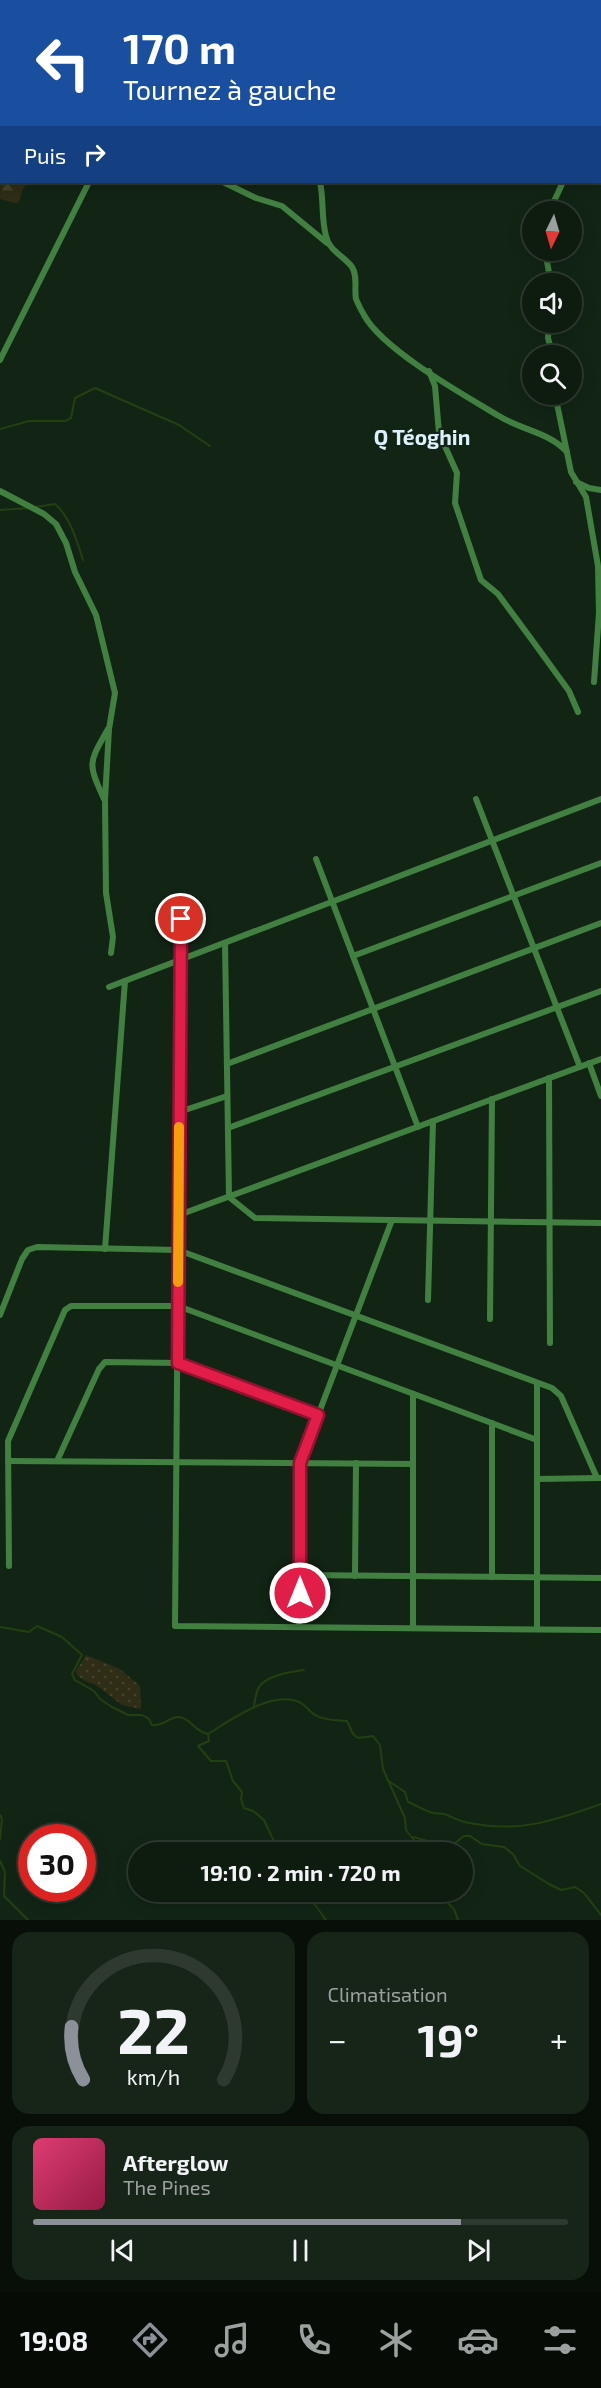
<!DOCTYPE html>
<html lang="fr">
<head>
<meta charset="utf-8">
<style>
  body { margin:0; font-family:"Exo 2",sans-serif; background:#172519; color:#f1f3f6; height:100vh; display:flex; flex-direction:column; font-size:22px; white-space:nowrap }
  * { box-sizing:border-box; margin:0 }
  p { font-size:20px; color:#9ba19f }
  .icon { flex:none; width:33px; height:33px; fill:none; stroke:currentColor; stroke-width:2; stroke-linecap:round; stroke-linejoin:round }
  .map { position:relative; height:1920px; overflow:hidden }
  .sheet { display:flex; flex-direction:column; gap:12px; padding:12px; background:#080f09; flex:1 }
  .sheet>* { flex:none }
  .hud { position:absolute; left:0px; top:0px; width:602px; height:183px; box-shadow:0 3px 15px #0003,0 0 0 2px #2e3a30; background:#1a4fa0; color:#fff; overflow:hidden }
  .needle { width:39px; rotate:185deg }
  .controls { position:absolute; left:522px; top:201px; display:grid; gap:12px }
  .controls a { display:grid; place-items:center; width:60px; height:60px; border-radius:50%; background:#0e1c10; box-shadow:0 3px 15px #0003,0 0 0 2px #2e3a30; font-size:30px }
  .speed { position:absolute; left:18px; top:1824px; display:flex; gap:12px; font-size:30px; font-weight:700; text-align:center }
  .speed>* { display:grid; place-content:center; width:78px; height:78px; border-radius:50%; background:#0e1c10; box-shadow:0 3px 15px #0003,0 0 0 2px #2e3a30; line-height:1 }
  .speed .limit { border:9px solid #d22; background:#fff; color:#111 }
  .pin { position:absolute; display:grid; place-items:center; width:51px; height:51px; color:#fff; margin:-26px; border:3px solid #fff; border-radius:50%; box-shadow:0 2px 6px #0007 }
  .me { position:absolute; width:66px; margin:-33px; rotate:0deg; stroke-linejoin:round; filter:drop-shadow(0 0 4px #0008) }
  .turn { display:flex; align-items:center; gap:21px; height:126px; padding:0 24px; font-size:27px }
  .turn .icon { width:78px; height:78px; stroke-width:2.5 }
  .turn b { display:block; font-size:42px; line-height:51px }
  .then { display:flex; align-items:center; height:57px; padding:0 24px; background:#0003; gap:12px; font-size:22px }
  .big { font-size:45px; font-weight:700; line-height:1.1 }
  .sheet .tile { flex:1; display:flex; flex-direction:column; justify-content:center; gap:9px; min-width:0; padding:0 21px; border-radius:18px; background:#172519 }
  .sheet .dial { align-items:center; gap:0 }
  .dial svg { height:156px; overflow:visible; fill:none; stroke:#2e3a30; stroke-width:7; stroke-linecap:round; text-anchor:middle }
  .dial text { fill:#f1f3f6; stroke:none }
  .song { display:flex; align-items:center; gap:18px }
  .cover { width:72px; height:72px; border-radius:9px; background:linear-gradient(135deg,hsl(340 70% 55%),hsl(340 70% 35%)) }
  .played { height:6px; border-radius:3px; background:linear-gradient(90deg,#8c9099 80%,#2e3a30 80%) }
  .keys { display:flex; justify-content:space-around; direction:ltr }
  .heat { display:flex; justify-content:space-between; align-items:center; font-size:33px; direction:ltr }
  .sheet .tiles { flex:1; display:grid; gap:12px; grid-template-columns:1fr 1fr }
  .tile:last-child { grid-column:span 2 }
  .trip { position:absolute; left:128px; top:1842px; width:345px; height:60px; border-radius:30px; background:#0e1c10; box-shadow:0 3px 15px #0003,0 0 0 2px #2e3a30; font-weight:700; line-height:60px; text-align:center }
  .tabs { display:flex; height:96px; justify-content:space-around; align-items:center; background:#060b06; color:#9ba19f }
  .tabs .icon { width:42px; height:42px }
  .tabs .active { color:#8c9099 }
  .tabs b { font-size:27px; color:#f1f3f6 }
  .map>svg:first-child { display:block }
  .grass { fill:url(#grass-dots) }
  .forest { fill:url(#forest-firs) }
  .lines { fill:none; stroke-linecap:round; stroke-linejoin:round }
  .stream { stroke:#234010; stroke-width:2 }
  .street { stroke:#428042; stroke-width:6 }
  .route-casing { stroke:#92132f; stroke-width:15 }
  .route { stroke:#e11d48; stroke-width:10 }
  .slow { stroke:#f59e0b; stroke-width:10 }
  .labels { text-anchor:middle; stroke-width:4.5; stroke-linejoin:round; paint-order:stroke }
  .quarter-label { font-size:21px; font-weight:bold; fill:#dcf1fb; stroke:#122515 }
</style>
</head>
<body>
<div class="map">
<svg width="601" height="1920" viewBox="0 0 601 1920">
  <defs>
    <pattern id="grass-dots" width="8" height="8" patternUnits="userSpaceOnUse" patternTransform="scale(1.5)"><rect width="8" height="8" fill="#2f2d15"/><path d="M2 2h.1M6 6h.1" fill="none" stroke="#43422b" stroke-width="1.8" stroke-linecap="round"/></pattern>
    <pattern id="forest-firs" width="22" height="20" patternUnits="userSpaceOnUse" patternTransform="scale(1.5)"><rect width="22" height="20" fill="#2f2d15"/><path d="M5 1l3.5 6h-7zM16 11l3.5 6h-7z" fill="#43422b"/></pattern>
  </defs>
  <rect width="100%" height="100%" fill="#122515"/>
  <polygon class="grass" points="86,1655 120,1669 140,1686 141,1709 122,1705 96,1685 85,1681 77,1675 76,1671"/>
  <polygon class="forest" points="1,167 2,182 28,182 22,190 19,202 15,203 0,199"/>
  <g class="lines">
    <g class="stream">
      <polyline points="0,429 29,421 65,421 71,418 75,398 95,388 179,425 210,446"/>
      <path d="M35,507l20,-3c15,13 22,37 28,56"/>
      <polyline points="0,510 29,508"/>
      <path d="M0,1627l29,5 8,-6 25,11 20,18 -10,19 3,6 19,11 6,8 12,8 16,8h14l7,4 3,6c12,2 18,-9 27,-8 12,1 14,14 29,17 21,-13 66,-46 93,-31 5,3 9,9 14,12 10,6 22,5 32,6l6,13 5,4 15,-2 7,9 3,24 22,49 1,12 11,14 13,8"/>
      <path d="M254,1706c1,-6 2,-14 5,-19 8,-12 32,-15 45,-17"/>
      <polyline points="208,1734 209,1741 198,1746 211,1761 226,1761 233,1781 242,1792 241,1799 244,1808 253,1811 264,1820 279,1852"/>
      <path d="M387,1780l18,12 3,10c8,3 17,9 25,11 5,1 10,0 14,2 7,3 14,7 22,8 50,10 85,-2 132,-19"/>
      <polyline points="0,1815 2,1819 0,1839"/>
      <polyline points="413,1837 450,1847 464,1836 470,1836 482,1844 504,1847 513,1854 520,1866 549,1884 561,1890 575,1887 584,1893 601,1915"/>
      <polyline points="0,1861 5,1872 4,1896 28,1920"/>
      <polyline points="306,1892 326,1920"/>
      <polyline points="436,1892 454,1909 458,1920"/>
    </g>
    <g class="street">
      <polyline points="271,0 271,2"/>
      <polyline points="426,0 429,2"/>
      <polyline points="441,0 447,2"/>
      <polyline points="147,2 147,0"/>
      <polyline points="182,2 185,0"/>
      <polyline points="600,45 601,45"/>
      <polyline points="600,116 601,114"/>
      <polyline points="223,182 256,198 282,206 327,243"/>
      <path d="M320,182c4,18 1,36 6,54 3,15 18,20 26,31 6,9 2,22 4,32 2,5 5,11 8,16 19,35 100,80 135,101 22,14 50,16 68,36"/>
      <polyline points="549,212 563,182"/>
      <polyline points="545,250 551,284"/>
      <polyline points="549,322 548,338 553,356"/>
      <polyline points="0,360 89,182"/>
      <polyline points="429,371 435,386 439,433 457,473 455,503 481,580 498,594 532,640 569,691 578,712"/>
      <polyline points="555,394 571,472 586,497 598,566 599,613 594,682"/>
      <polyline points="576,482 589,488 601,490"/>
      <polyline points="0,491 44,514 56,524 66,543 75,572 96,615 115,693 109,729 105,800 106,893 113,937 111,953"/>
      <path d="M104,799c-17,-37 -15,-36 4,-70"/>
      <polyline points="476,799 580,1067"/>
      <polyline points="316,859 418,1127"/>
      <polyline points="181,899 175,1626 601,1630"/>
      <polyline points="225,943 229,1197 255,1218 601,1223"/>
      <polyline points="353,956 601,863"/>
      <polyline points="109,987 601,799"/>
      <polyline points="589,1063 601,1096"/>
      <polyline points="227,1064 601,923"/>
      <polyline points="549,1078 550,1343"/>
      <polyline points="179,1112 227,1096"/>
      <polyline points="228,1128 601,991"/>
      <polyline points="179,1215 601,1059"/>
      <polyline points="105,1249 125,981"/>
      <polyline points="428,1300 433,1121"/>
      <polyline points="0,1315 22,1259 28,1250 37,1247 178,1250 552,1388 561,1396 597,1478"/>
      <polyline points="490,1319 492,1099"/>
      <polyline points="537,1383 537,1629"/>
      <polyline points="413,1394 413,1628"/>
      <polyline points="8,1461 413,1464"/>
      <polyline points="57,1461 99,1369 105,1362 178,1363 318,1415"/>
      <polyline points="537,1479 600,1478"/>
      <polyline points="9,1566 8,1441 65,1310 71,1306 178,1306 537,1440"/>
      <polyline points="300,1575 601,1578"/>
      <polyline points="355,1576 356,1463"/>
      <polyline points="492,1577 492,1423"/>
      <polyline points="299,1627 300,1463 392,1220"/>
    </g>
  </g>
  <g class="lines">
    <defs>
      <polyline id="route" points="181,919 178,1363 318,1415 300,1463 300,1593"/>
    </defs>
    <use href="#route" class="route-casing"/>
    <use href="#route" class="route"/>
    <polyline class="slow" points="178,1282 179,1127"/>
  </g>
  <g class="labels">
    <g class="quarter-label">
      <text x="422" y="445">Q Téoghin</text>
    </g>
  </g>
</svg>
<div class="controls">
<a><svg class="needle" viewBox="-14 -14 28 28"><path d="M0-13l5 13h-10z" fill="#e53935"/><path d="M0 13l5-13h-10z" fill="#9ba19f"/></svg></a>
<a><svg class="icon" aria-label="sound" viewBox="0 0 24 24"><path d="M4 9h4l5-4v14l-5-4H4zM17 9q2 3 0 6"/></svg></a>
<a><svg class="icon" aria-label="search" viewBox="0 0 24 24"><circle cx="10" cy="10" r="6"/><path d="M15 15l6 6"/></svg></a>
</div>
<div class="speed"><div class="limit">30</div></div>
<div class="pin" style="left:181px;top:919px;background:#d93025"><svg class="icon" aria-label="arrive" viewBox="0 0 24 24"><path d="M6 21V4h12l-3 4 3 4H6"/></svg></div>
<svg class="me" style="left:300px;top:1593px" viewBox="-20 -20 40 40"><circle r="17" fill="#e11d48" stroke="#fff" stroke-width="3"/><path d="M0-11L8 9 0 5-8 9z" fill="#fff"/></svg>
<div class="trip">19:10 · 2 min · 720 m</div>
<div class="hud">
<div class="turn"><svg class="icon" aria-label="left" viewBox="0 0 24 24"><path d="M17 20v-9H6M10 6l-5 5 5 5"/></svg><div><b>170 m</b>Tournez à gauche</div></div>
<div class="then">Puis<svg class="icon" aria-label="right" viewBox="0 0 24 24"><path d="M7 20v-9h11M14 6l5 5-5 5"/></svg></div>
</div>
</div>
<section class="sheet">
<div class="tiles">
<div class="tile dial"><svg viewBox="0 0 100 80">
<path d="M14 69A42 42 0 1 1 86 69"/>
<path d="M14 69A42 42 0 0 1 8 42" stroke="#8c9099"/>
<text x="50" y="56" font-size="32" font-weight="700">22</text>
<text x="50" y="72" font-size="11">km/h</text>
</svg></div>
<div class="tile"><p>Climatisation</p>
<div class="heat"><a>−</a><b class="big">19°</b><a>+</a></div>
</div>
<div class="tile">
<div class="song"><i class="cover"></i><div><b>Afterglow</b><p>The Pines</p></div></div>
<div class="played"></div>
<div class="keys"><svg class="icon" aria-label="previous" viewBox="0 0 24 24"><path d="M18 5L8 12l10 7zM5 5v14"/></svg><svg class="icon" aria-label="pause" viewBox="0 0 24 24"><path d="M8 5v14M16 5v14"/></svg><svg class="icon" aria-label="next" viewBox="0 0 24 24"><path d="M6 5l10 7-10 7zM19 5v14"/></svg></div>
</div>
</div>
</section>
<nav class="tabs">
<b>19:08</b>
<svg class="icon active" aria-label="directions" viewBox="0 0 24 24"><path d="M12 3l9 9-9 9-9-9zM9 14v-3h6M13 9l2 2-2 2"/></svg>
<svg class="icon" aria-label="music" viewBox="0 0 24 24"><path d="M9 18V5l10-2v13"/><circle cx="6" cy="18" r="3"/><circle cx="16" cy="16" r="3"/></svg>
<svg class="icon" aria-label="phone" viewBox="0 0 24 24"><path d="M5 4h4l2 5-3 2q2 4 5 5l2-3 5 2v4C11 20 4 13 5 4z"/></svg>
<svg class="icon" aria-label="climate" viewBox="0 0 24 24"><path d="M12 3v18M4 7l16 10M4 17L20 7"/></svg>
<svg class="icon" aria-label="car" viewBox="0 0 24 24"><path d="M5 17H2v-5l4-1 3-4h7l3 4 3 1v5h-3M9 17h6M6 11h13"/><circle cx="7" cy="17" r="2"/><circle cx="17" cy="17" r="2"/></svg>
<svg class="icon" aria-label="filters" viewBox="0 0 24 24"><path d="M4 7h16M4 17h16"/><circle cx="9" cy="7" r="2"/><circle cx="15" cy="17" r="2"/></svg>
</nav>
</body>
</html>
